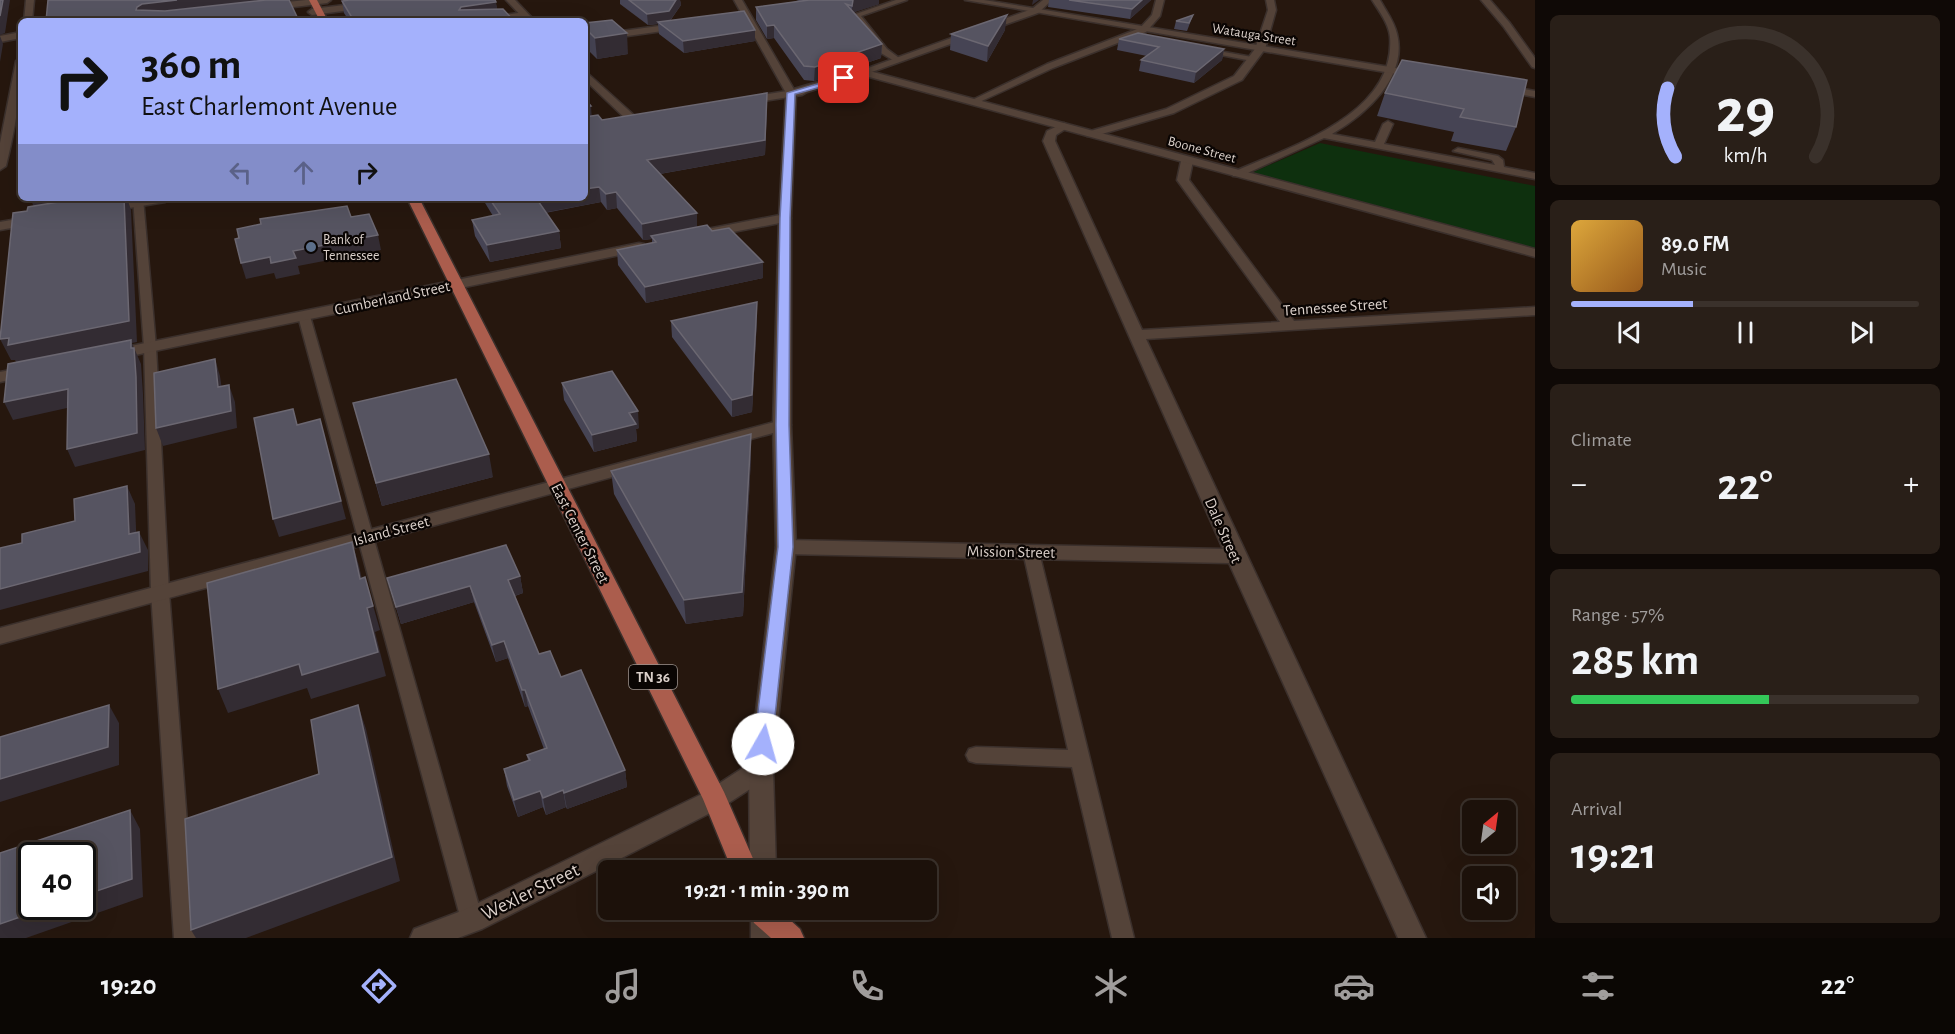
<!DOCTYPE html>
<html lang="en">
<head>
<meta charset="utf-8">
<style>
  body { margin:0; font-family:"Alegreya Sans",sans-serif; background:#291f18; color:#f1f3f6; height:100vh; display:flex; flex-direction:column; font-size:22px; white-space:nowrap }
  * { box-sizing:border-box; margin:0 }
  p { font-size:20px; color:#a09d9c }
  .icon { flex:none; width:33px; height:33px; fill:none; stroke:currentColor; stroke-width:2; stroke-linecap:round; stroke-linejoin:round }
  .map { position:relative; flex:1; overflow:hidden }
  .sheet { display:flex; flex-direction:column; gap:15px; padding:15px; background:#0f0906; width:420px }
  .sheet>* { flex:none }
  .top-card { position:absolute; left:18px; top:18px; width:570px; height:183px; border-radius:9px; box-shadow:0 6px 24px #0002,0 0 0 2px #3a312b; background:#a4b1fc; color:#111; overflow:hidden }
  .needle { width:39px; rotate:29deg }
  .buttons { position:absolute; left:1462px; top:800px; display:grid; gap:12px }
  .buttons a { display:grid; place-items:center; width:54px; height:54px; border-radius:9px; background:#1c110a; box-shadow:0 6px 24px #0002,0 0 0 2px #3a312b; font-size:30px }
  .speed { position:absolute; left:18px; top:842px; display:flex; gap:12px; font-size:30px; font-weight:700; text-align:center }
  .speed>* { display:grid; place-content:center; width:78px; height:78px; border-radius:50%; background:#1c110a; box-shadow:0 6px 24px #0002,0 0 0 2px #3a312b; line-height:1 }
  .speed .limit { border:3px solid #111; border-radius:9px; background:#fff; color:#111 }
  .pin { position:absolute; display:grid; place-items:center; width:51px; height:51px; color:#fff; margin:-26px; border-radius:12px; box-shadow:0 3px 9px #0006 }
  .me { position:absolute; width:66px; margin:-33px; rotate:7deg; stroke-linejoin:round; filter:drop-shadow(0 0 4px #0008) }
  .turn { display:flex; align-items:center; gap:21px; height:126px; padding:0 24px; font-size:27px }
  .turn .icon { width:78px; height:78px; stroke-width:2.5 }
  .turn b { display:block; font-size:42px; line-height:51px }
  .lanes { display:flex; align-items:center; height:57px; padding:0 24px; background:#0003; justify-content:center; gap:30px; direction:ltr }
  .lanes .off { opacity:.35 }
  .big { font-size:45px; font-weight:700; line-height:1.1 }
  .sheet .widget { flex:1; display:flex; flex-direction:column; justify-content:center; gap:9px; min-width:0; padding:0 21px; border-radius:9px; background:#291f18 }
  .sheet .dial { align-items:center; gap:0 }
  .dial svg { height:156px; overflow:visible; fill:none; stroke:#3a312b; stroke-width:7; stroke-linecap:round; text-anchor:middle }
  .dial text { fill:#f1f3f6; stroke:none }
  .song { display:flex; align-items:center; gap:18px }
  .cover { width:72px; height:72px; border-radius:9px; background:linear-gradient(135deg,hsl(40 70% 55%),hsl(30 70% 35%)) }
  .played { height:6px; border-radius:3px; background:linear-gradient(90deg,#a4b1fc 35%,#3a312b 35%) }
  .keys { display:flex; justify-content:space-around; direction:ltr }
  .heat { display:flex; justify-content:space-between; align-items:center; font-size:33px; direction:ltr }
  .charge { height:9px; border-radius:4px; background:linear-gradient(90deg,#34c759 57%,#3a312b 0) }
  .trip { position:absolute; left:598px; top:860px; width:339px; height:60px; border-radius:9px; background:#1c110a; box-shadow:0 6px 24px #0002,0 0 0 2px #3a312b; font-weight:700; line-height:60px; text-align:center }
  .tabs { display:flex; height:96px; justify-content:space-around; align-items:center; background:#0b0704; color:#a09d9c }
  .tabs .icon { width:42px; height:42px }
  .tabs .selected { color:#a4b1fc }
  .tabs b { font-size:27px; color:#f1f3f6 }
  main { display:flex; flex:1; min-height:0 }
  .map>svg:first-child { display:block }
  .green { fill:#0e300e }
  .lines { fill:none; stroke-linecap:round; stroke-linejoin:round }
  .service-casing { stroke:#3b302c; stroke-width:3 }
  .minor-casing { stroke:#3b302c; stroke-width:3 }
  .tertiary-casing { stroke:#3b302c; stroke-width:3 }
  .secondary-casing { stroke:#3b302c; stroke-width:3 }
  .primary-casing { stroke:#3b302c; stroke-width:3 }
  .service { fill:#544339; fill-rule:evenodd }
  .minor { fill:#544339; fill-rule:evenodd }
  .tertiary { fill:#544339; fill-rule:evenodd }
  .secondary { fill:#544339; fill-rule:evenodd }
  .primary { fill:#ab5d4d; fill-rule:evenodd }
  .wall { fill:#464454 }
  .shaded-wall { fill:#332c33 }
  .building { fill:#565461; stroke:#6b6771; stroke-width:1.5 }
  .route { fill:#a4b1fc; stroke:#6b73a4; stroke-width:1.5 }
  .service-dot { fill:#5c6f8a; stroke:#0a0503; stroke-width:2 }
  .labels { text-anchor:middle; stroke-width:4.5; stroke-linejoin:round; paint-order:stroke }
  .far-street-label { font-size:14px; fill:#dbd0ca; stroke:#0a0503 }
  .far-poi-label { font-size:14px; fill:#dbd0ca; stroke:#0a0503; text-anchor:start }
  .shield { fill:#0a0503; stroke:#9c938e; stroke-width:1.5 }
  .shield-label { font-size:15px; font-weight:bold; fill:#dbd0ca }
  .street-label { font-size:16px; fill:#dbd0ca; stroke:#0a0503 }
  .near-street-label { font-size:20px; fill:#dbd0ca; stroke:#0a0503 }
</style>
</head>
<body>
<main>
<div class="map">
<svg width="1535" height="938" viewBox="0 0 1535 938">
  <rect width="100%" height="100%" fill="#26170e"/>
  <polygon class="green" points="1320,143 1535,186 1535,249 1251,173"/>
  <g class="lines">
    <defs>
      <g id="service">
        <polygon points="896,0 907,0 861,16 887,49 899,58 900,60 896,62 881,53 853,15"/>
        <polygon points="1156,0 1164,0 1160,16 1146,32 1053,68 975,104 968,102 1047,64 1140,28 1152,15"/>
        <path d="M1372,0h8c6,11 14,21 17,34 11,44 -32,81 -65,100l43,8 8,-18 5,-3 5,3 -9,20 111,21 -3,-5 -39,-9 5,-3 40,8 5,4 1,7 31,6v6l-211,-41 -83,38h-8v-4c57,-25 163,-57 157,-135 -1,-13 -11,-26 -18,-37z"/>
        <polygon points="525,12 528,16 485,21 463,21"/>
        <polygon points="1202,48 1252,57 1256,59 1252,61 1205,52 1202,52"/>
        <polygon points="133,198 143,198 156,347 169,592 196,938 174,938 151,592 144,347"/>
        <polygon points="304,312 310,316 483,920 480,927 472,930 464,927 461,920 298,316"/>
        <polygon points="1031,546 1037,548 1039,552 1134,938 1112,938 1072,767 976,763 969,761 966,755 969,749 976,747 1068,750 1023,552 1025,548"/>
      </g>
      <g id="minor">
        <polygon points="26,0 34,0 32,21 24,21"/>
        <polygon points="506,0 515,0 535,21 526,21"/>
        <polygon points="1043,0 1052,0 1038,13 866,74 857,72 1032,9"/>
        <polygon points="1266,0 1274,0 1276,10 1265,49 1242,80 1174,113 1095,136 1087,136 1087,132 1166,109 1234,76 1255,49 1268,10"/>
        <polygon points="681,23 684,24 684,28 585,42 585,36"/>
        <path d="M21,58c0,38 -6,71 -15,108l-6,4v-27l16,-82z"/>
        <polygon points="585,71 636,117 636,121 628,121 585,80"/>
        <polygon points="1064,123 1070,126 1056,135 1055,141 1142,330 1280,322 1177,180 1181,161 1187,157 1193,161 1189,180 1294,321 1535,307 1535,315 1146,339 1426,938 1398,938 1229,563 786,554 779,552 776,547 779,542 786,540 1223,549 1043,141 1047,131"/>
        <polygon points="785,214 790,215 791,218 790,221 707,237 700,233 707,229"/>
        <polygon points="639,243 644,244 646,247 644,250 111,360 103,355 111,350"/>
        <polygon points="31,366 37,368 39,371 37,374 0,382 0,372"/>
        <polygon points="782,420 788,421 791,425 788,429 0,644 0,628"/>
        <polygon points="761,759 770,762 773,769 770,776 724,806 482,929 458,938 410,938 414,929 464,910 706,792 752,762"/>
      </g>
      <g id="tertiary">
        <polygon points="306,0 331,0 327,3 269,10 265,7 269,4"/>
        <polygon points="385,0 409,0 405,3 312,15 308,12 312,9"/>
        <polygon points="734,0 742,0 796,93 791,218 791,425 796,547 773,769 776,870 750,870 749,769 776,547 773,425 779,218 786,93"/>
        <polygon points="965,0 984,0 1420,72 1425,75 1420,78"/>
        <polygon points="1481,0 1490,0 1509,22 1535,58 1535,68 1532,67 1503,26"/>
        <polygon points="21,32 21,38 0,42 0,36"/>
        <polygon points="1501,85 1535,91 1535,97 1497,90 1497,86"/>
        <polygon points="751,909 777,909 779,938 751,938"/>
      </g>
      <g id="secondary">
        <polygon points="862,69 1535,249 1535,257 862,75 807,92 802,95 744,104 739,101 744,98 787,91"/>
        <polygon points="142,198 171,198 165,202 105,212 99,208 105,204"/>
        <polygon points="34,216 39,217 40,220 39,223 0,230 0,222"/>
      </g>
      <g id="primary">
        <polygon points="309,0 317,0 328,21 320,21"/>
        <polygon points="407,198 419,198 724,792 758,870 732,870 703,799"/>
        <polygon points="749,909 778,909 800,929 804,938 771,938 754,923"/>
      </g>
    </defs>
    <use href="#service" class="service-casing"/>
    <use href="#minor" class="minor-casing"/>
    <use href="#tertiary" class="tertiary-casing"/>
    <use href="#secondary" class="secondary-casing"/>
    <use href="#primary" class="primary-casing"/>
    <use href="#service" class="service"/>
    <use href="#minor" class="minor"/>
    <use href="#tertiary" class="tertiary"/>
    <use href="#secondary" class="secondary"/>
    <use href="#primary" class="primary"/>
  </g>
  <g class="wall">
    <polygon points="343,0 495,0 497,9 514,21 349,21 344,13 342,1 344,1"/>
    <polygon points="620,0 680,0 681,5 670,21 755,41 684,53 659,34 658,24 648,25 620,4"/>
    <polygon points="796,0 879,0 879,4 854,12 882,44 881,58 814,81 804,80 774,38 767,39 756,20 756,7 799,1"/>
    <polygon points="1049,0 1151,0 1130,19 1048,7"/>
    <polygon points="1193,15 1187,31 1174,29 1176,21"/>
    <polygon points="585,23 628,54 597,59 585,47"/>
    <polygon points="1005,30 987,62 950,50 951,34"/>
    <polygon points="1119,39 1224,49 1222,60 1194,83 1139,71 1141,60 1147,56 1117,50"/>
    <polygon points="1402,60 1516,127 1506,151 1451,141 1454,132 1377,116 1385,93"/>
    <polygon points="767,107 765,155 660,174 697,213 697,227 712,231 763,278 646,303 618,265 617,250 652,243 652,239 643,240 617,208 607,210 601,202 545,213 559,231 561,248 490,262 475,236 472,220 493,216 482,198 585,198 591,116 602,120"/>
    <polygon points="757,318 752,412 732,417 672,337 671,321"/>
    <polygon points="562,383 639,428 636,429 637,441 594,452 564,400"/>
    <polygon points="353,403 493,477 382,506"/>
    <polygon points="751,434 751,456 743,616 686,624 614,494 611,471"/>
    <polygon points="520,576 523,593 515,596 539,654 561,677 625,770 627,787 567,809 566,807 546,815 543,807 518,817 507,786 504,769 528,761 527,755 544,749 528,706 525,707 508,658 496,662 474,602 401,624 387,578"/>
  </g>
  <g class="shaded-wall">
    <polygon points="3,0 10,0 5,33 0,35 0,16"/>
    <polygon points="177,0 285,0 146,16 136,10 137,7 142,4"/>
    <polygon points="676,0 680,0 681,5 669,22 658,22 658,24 648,25 647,14"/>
    <polygon points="853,0 879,0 879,4 852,13 851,18"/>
    <polygon points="1033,0 1039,0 1032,5"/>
    <polygon points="1142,0 1151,0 1130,19 1132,9"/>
    <polygon points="496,2 498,14 459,10 461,7"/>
    <polygon points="1007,15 1005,30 987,62 988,46"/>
    <polygon points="774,25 774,38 767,39 767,26"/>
    <polygon points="755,30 755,41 684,53 683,41"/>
    <polygon points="627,33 628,54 597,59 595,38"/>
    <polygon points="0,36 3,44 0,62"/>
    <polygon points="882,44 881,58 814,81 815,67"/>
    <polygon points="1224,49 1222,60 1194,83 1196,72"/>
    <polygon points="767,93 765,155 648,176 647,160"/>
    <polygon points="591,106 592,121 585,122 585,107"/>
    <polygon points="599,187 601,202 537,214 535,198 585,198 585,189"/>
    <polygon points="616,192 617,208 607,210 606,194"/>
    <polygon points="30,198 129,198 127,198 131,210 137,342 132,343 141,364 143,394 145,450 75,467 67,449 136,377 18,366 15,360 11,360 0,339 37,214"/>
    <polygon points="697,213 697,229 651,236 652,239 643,240 642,224"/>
    <polygon points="559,231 561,248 490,262 487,245"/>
    <polygon points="378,235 381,250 298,266 300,274 276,279 274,273 246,279 241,263 270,257 293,251"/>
    <polygon points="763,262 763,278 646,303 645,287"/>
    <polygon points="757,302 757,318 752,412 732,417 732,400"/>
    <polygon points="215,359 220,376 224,404 218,387"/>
    <polygon points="229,385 235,402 237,428 163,446 156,428"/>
    <polygon points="68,389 76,406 13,420 4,402"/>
    <polygon points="638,411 639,428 636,429 637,441 594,452 592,435 629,413"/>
    <polygon points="320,419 346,519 279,537 273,519"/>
    <polygon points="751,434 751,456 743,616 686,624 684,600"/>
    <polygon points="489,454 493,477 382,506 376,483"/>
    <polygon points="127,486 135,504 137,552 129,534"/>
    <polygon points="139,532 148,550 148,571 0,610 0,589"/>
    <polygon points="352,542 359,566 367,602 360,579"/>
    <polygon points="520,576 523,593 511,597 508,580"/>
    <polygon points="365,577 380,630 375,632 386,676 311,699 307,688 228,713 218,689 367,608"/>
    <polygon points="470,586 474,602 401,624 396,607"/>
    <polygon points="504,641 508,658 496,662 492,645"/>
    <polygon points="522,690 525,690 528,706 525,707"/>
    <polygon points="109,705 119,723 119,765 0,802 0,779"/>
    <polygon points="358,705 366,729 400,881 246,938 196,938 191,930 392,857"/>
    <polygon points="625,770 627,787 567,809 564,793"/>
    <polygon points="563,790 566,807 546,815 543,798"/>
    <polygon points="540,791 543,807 518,817 514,800"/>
    <polygon points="130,810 140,829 143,897 26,938 0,938 0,924 52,906 82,906 82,896"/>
  </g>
  <g class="building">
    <polygon points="0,0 3,0 0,16"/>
    <polygon points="48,0 177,0 142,4 137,7 136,10 165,11 266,0 289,0 299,21 46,21"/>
    <polygon points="349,0 495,0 496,2 461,7 459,10 503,9 514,21 354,21 342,1"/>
    <polygon points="629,0 676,0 669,11 647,14"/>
    <polygon points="809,0 853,0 852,6 846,4 882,44 815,67 804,66 774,25 767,26 756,7"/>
    <polygon points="1069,0 1142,0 1132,9"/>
    <polygon points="744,11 755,30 683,41 658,22"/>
    <polygon points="1007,15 988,46 951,34"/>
    <polygon points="1193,15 1189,23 1176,21"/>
    <polygon points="612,20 627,33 595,38 585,28 585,23"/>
    <polygon points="1138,33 1224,49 1196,72 1141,60 1159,47 1119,39"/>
    <polygon points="1402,60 1527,80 1516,127 1460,117 1464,109 1385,93"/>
    <polygon points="767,93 765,140 647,160 697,213 642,224 616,192 606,194 599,187 585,189 585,117 598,115 602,120"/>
    <polygon points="585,99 591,106 585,107"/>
    <polygon points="83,198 124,198 129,321 8,345 9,338 0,339 13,213 27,211 28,207"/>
    <polygon points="489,198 536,198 559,231 487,245 472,220 500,214"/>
    <polygon points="347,206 351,217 369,214 378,235 293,251 296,258 271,263 270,257 241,263 235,239 239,238 237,229 261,224 260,219"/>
    <polygon points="707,225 712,231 729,228 763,262 645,287 617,250 656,242 651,236"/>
    <polygon points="757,302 752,395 732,400 671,321"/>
    <polygon points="131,340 131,348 134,348 136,377 137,433 67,449 68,389 4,402 8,364"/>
    <polygon points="215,359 218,387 229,385 231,411 156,428 154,373"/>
    <polygon points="612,371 638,411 629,413 636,424 592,435 562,383"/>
    <polygon points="456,379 489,454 376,483 353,403"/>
    <polygon points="293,409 297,425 320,419 341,501 273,519 254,418"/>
    <polygon points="751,434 742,592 684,600 611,471"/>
    <polygon points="127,486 129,534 139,532 140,552 0,589 0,548 22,543 22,534 75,521 74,499"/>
    <polygon points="352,542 360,579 365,577 373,606 367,608 378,652 302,675 299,664 218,689 207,583"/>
    <polygon points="506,545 520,576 508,580 539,654 550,651 561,677 581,670 625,770 564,793 563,790 543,798 540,791 514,800 504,769 530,760 527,755 547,748 525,690 522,690 504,641 492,645 470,586 396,607 387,578"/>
    <polygon points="109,705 108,747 0,779 0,737"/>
    <polygon points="358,705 392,857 191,930 185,819 319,774 311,720"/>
    <polygon points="130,810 132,879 82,896 82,855 32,855 32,906 52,906 0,924 0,853"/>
  </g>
  <polygon class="route" points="844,76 847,77 847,80 795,94 790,218 789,425 793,547 772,744 770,749 763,752 757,749 754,744 778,547 776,425 780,218 787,93"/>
  <circle class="service-dot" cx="311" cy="247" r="6"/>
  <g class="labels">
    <g class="far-street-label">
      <text transform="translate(1254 34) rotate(9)" y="5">Watauga Street</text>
      <text transform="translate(1202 149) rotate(15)" y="5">Boone Street</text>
    </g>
    <g class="far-poi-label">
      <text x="323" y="244">Bank of<tspan x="323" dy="16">Tennessee</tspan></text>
    </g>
    <rect class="shield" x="629" y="665" width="48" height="24" rx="4.5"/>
    <g class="shield-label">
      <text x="653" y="682">TN 36</text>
    </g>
    <g class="street-label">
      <text transform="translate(392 297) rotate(-12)" y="6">Cumberland Street</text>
      <text transform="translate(1335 306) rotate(-4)" y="6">Tennessee Street</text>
      <text transform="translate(391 530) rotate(-15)" y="6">Island Street</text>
      <text transform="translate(1224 530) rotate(66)" y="6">Dale Street</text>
      <text transform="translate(581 533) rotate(63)" y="6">East Center Street</text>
      <text transform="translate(1011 551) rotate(1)" y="6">Mission Street</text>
    </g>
    <g class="near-street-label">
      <text transform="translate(530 891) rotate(-26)" y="7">Wexler Street</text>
    </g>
  </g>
</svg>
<div class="buttons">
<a><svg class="needle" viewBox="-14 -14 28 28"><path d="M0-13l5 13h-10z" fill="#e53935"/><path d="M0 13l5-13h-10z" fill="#a09d9c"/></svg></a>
<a><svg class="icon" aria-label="sound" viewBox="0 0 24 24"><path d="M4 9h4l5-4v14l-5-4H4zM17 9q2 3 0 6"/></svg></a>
</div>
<div class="speed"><div class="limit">40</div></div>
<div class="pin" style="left:844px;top:78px;background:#d93025"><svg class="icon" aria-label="arrive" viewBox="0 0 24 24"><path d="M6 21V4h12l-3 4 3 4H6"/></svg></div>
<svg class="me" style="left:763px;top:744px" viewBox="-20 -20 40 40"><circle r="19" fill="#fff"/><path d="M0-13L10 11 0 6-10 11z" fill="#a4b1fc"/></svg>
<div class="trip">19:21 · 1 min · 390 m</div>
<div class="top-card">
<div class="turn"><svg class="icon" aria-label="right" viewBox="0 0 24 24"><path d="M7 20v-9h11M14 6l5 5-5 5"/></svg><div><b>360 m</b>East Charlemont Avenue</div></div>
<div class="lanes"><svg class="icon off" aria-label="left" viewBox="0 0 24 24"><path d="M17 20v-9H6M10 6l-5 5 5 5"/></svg><svg class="icon off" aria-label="ahead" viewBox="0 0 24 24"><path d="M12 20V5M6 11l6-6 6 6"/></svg><svg class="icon" aria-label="right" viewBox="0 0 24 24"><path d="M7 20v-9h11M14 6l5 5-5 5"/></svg></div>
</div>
</div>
<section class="sheet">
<div class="widget dial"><svg viewBox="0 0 100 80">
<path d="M14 69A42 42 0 1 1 86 69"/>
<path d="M14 69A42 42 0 0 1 10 34" stroke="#a4b1fc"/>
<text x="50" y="56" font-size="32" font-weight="700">29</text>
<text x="50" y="72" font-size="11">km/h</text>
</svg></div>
<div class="widget">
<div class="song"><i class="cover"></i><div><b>89.0 FM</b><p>Music</p></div></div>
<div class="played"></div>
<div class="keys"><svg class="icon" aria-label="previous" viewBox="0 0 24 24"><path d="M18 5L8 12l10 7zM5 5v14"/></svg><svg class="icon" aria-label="pause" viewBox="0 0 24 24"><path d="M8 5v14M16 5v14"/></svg><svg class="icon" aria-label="next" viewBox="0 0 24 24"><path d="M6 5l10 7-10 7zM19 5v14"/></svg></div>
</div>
<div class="widget"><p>Climate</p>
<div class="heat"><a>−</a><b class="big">22°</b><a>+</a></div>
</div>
<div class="widget"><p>Range · 57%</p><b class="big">285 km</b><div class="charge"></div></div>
<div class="widget"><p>Arrival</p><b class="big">19:21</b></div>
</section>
</main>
<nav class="tabs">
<b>19:20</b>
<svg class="icon selected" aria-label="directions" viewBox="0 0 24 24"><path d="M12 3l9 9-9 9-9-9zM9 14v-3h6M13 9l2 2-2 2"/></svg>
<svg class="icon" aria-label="music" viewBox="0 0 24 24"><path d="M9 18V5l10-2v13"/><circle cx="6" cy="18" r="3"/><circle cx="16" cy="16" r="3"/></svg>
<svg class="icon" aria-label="phone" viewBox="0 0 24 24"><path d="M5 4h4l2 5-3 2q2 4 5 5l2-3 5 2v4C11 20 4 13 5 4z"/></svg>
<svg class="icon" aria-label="climate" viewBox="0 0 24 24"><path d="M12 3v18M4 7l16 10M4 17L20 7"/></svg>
<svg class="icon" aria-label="car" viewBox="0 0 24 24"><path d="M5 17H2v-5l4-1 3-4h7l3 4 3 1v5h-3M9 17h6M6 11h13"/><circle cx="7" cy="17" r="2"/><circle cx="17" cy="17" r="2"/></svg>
<svg class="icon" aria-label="filters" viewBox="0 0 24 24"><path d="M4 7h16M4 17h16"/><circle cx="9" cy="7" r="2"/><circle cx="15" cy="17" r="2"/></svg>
<b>22°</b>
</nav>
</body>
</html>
